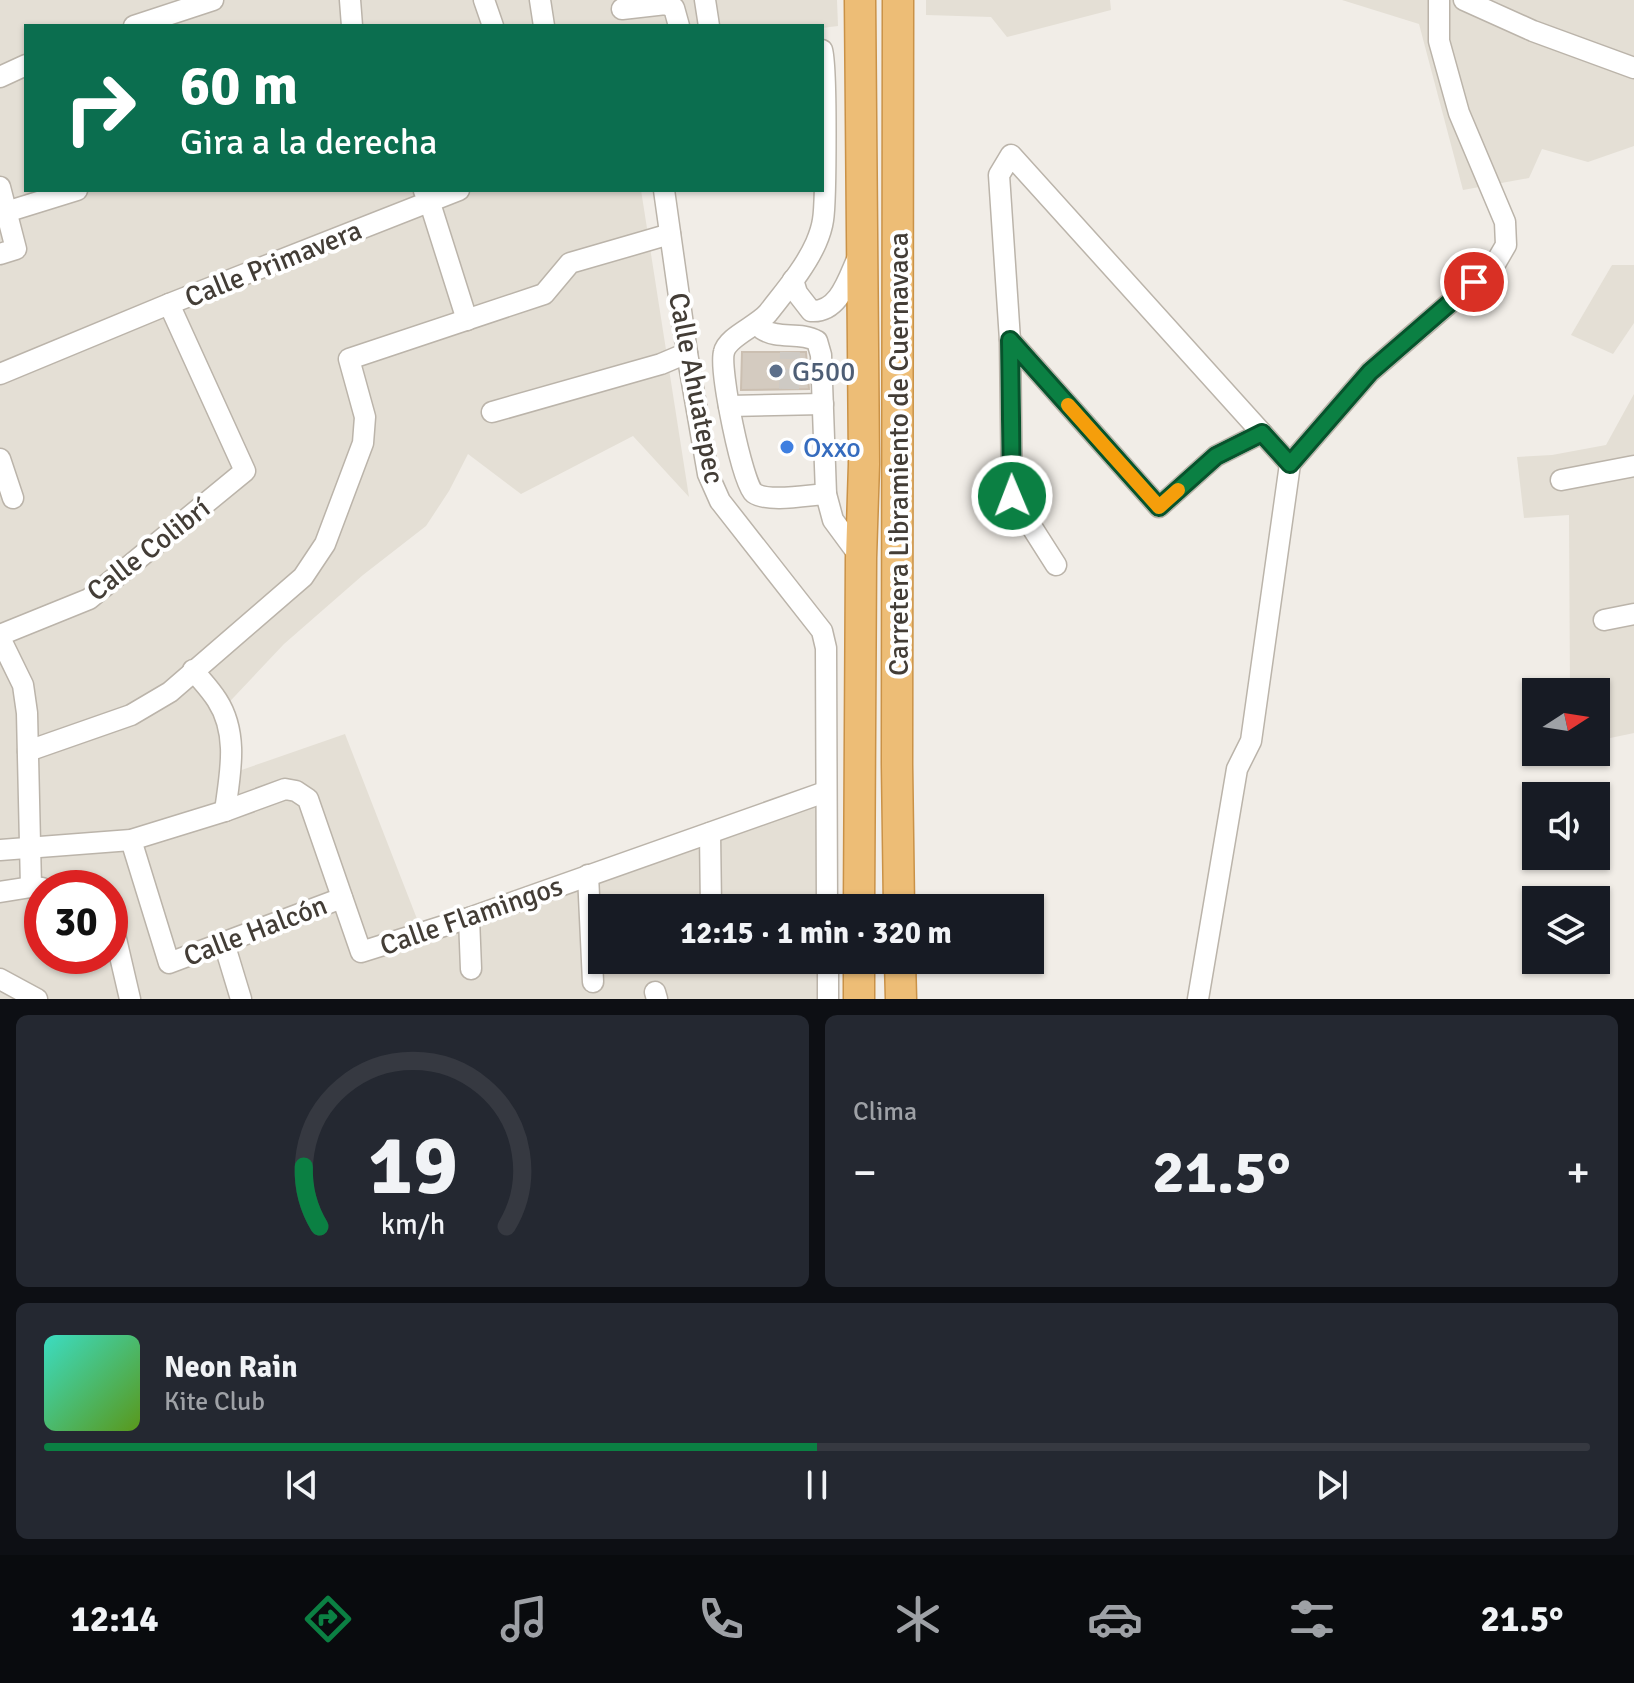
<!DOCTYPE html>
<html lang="es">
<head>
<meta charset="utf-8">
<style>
  body { margin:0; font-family:Signika,sans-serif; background:#242831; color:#f1f3f6; height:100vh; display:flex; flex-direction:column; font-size:30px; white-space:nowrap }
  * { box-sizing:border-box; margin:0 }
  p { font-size:26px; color:#9ea1a6 }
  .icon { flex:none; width:44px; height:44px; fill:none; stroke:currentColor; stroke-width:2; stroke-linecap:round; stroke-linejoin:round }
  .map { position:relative; height:999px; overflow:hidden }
  .sheet { display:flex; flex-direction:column; gap:16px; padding:16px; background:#0d0f14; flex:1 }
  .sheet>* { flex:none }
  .guide { position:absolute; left:24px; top:24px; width:800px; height:168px; border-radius:0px; box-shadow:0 2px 6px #0004; background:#0b6e4f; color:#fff; overflow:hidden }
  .needle { width:52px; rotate:78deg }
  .buttons { position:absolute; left:1522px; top:678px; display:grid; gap:16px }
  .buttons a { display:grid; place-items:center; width:88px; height:88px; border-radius:0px; background:#171b24; box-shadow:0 2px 6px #0004; font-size:40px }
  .speed { position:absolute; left:24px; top:870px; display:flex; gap:16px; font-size:40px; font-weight:700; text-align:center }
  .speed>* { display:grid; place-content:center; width:104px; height:104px; border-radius:50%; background:#171b24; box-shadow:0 2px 6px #0004; line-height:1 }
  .speed .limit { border:12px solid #d22; background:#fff; color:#111 }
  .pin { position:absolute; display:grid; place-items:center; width:68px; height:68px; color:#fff; margin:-34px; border:4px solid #fff; border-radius:50%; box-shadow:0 2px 8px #0007 }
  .me { position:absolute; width:88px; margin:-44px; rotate:359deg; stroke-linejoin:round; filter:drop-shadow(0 0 6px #0008) }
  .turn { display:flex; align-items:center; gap:28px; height:168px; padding:0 24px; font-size:36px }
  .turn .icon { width:104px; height:104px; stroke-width:2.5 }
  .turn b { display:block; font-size:56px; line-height:68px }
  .big { font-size:60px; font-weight:700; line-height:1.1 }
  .sheet .widget { flex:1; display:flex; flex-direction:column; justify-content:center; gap:12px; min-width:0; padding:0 28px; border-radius:12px; background:#242831 }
  .sheet .dial { align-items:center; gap:0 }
  .dial svg { height:208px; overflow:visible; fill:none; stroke:#363941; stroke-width:7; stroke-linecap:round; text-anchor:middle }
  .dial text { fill:#f1f3f6; stroke:none }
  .song { display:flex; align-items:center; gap:24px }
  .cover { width:96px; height:96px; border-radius:12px; background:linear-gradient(135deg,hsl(170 70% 55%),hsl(90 70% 35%)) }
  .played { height:8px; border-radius:4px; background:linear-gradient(90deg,#0b8043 50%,#363941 50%) }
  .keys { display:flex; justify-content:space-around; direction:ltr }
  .heat { display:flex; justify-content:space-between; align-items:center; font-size:44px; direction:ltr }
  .sheet .tiles { flex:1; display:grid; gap:16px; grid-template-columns:1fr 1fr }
  .widget:last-child { grid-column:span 2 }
  .trip { position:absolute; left:588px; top:894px; width:456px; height:80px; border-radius:0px; background:#171b24; box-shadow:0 2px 6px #0004; font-weight:700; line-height:80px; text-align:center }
  .menu { display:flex; height:128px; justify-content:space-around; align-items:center; background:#090b0e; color:#9ea1a6 }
  .menu .icon { width:56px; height:56px }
  .menu .current { color:#0b8043 }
  .menu b { font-size:36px; color:#f1f3f6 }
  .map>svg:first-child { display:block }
  .residential { fill:#e4dfd5; fill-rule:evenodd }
  .building { fill:#d4cbc0; stroke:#cbbfb1; stroke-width:2 }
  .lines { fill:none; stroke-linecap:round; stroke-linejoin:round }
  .minor-tunnel { stroke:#cecac4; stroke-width:20; stroke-dasharray:20 10; stroke-linecap:butt }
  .minor-casing { stroke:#bbb4aa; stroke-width:23 }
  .highway-casing { stroke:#ca9247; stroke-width:33 }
  .minor { stroke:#fff; stroke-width:20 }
  .highway { stroke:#edbd76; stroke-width:30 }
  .route-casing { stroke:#07532c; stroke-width:20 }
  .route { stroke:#0b8043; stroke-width:14 }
  .slow { stroke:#f59e0b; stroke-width:14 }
  .service-dot { fill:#5c6f8a; stroke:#fff; stroke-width:3 }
  .shop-dot { fill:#3f7fe0; stroke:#fff; stroke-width:3 }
  .labels { text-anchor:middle; stroke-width:8; stroke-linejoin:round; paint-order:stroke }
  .street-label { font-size:28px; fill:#433d36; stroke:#fff }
  .service-label { font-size:28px; fill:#4e5e75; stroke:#fff; text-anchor:start }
  .shop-label { font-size:28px; fill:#366cbe; stroke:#fff; text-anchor:start }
</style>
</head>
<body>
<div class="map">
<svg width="1634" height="999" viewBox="0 0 1634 999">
  <rect width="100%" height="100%" fill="#f1ede7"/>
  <g class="residential">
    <path d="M0,0h837l1,26 -16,2 -796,-2v164h615l48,307 -56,-61 -112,58 -53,-40 -19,37 -23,35 -63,49 -79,69 -66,70 9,61 118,-41 74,190 414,-127v111h-231v52h231v39h-833zM42,888h68v68h-68z"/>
    <polygon points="926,0 1110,0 1111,10 1007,37 991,17 926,15"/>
    <polygon points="1342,0 1634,0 1634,146 1588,162 1542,149 1529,178 1463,190 1419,24"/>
    <polygon points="1612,265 1634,265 1634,323 1613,354 1571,335"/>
    <polygon points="1634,394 1634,733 1596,741 1596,692 1570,692 1569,515 1524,518 1517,457 1552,455 1606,445"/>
  </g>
  <polygon class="building" points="742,352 806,352 809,389 741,390"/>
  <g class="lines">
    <polyline class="minor-tunnel" points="789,389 790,352"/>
    <defs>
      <g id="minor">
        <polyline points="350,0 352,26"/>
        <polyline points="484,0 493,26"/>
        <polyline points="540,0 544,26"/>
        <polyline points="705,0 709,26"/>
        <polyline points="1464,0 1533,31 1634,68"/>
        <polyline points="622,9 666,4 674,8 679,26"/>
        <polyline points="134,26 213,0"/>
        <path d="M822,50c5,11 4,152 1,170 -1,7 -4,16 -7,23 -11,25 -31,48 -48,70 -11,13 -41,24 -44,39 -5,17 18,131 30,141 14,10 55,2 72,1"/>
        <polyline points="0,77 26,65"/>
        <polyline points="0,187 16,249 0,254"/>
        <polyline points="664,190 687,353 708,474 720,501 822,631 826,648 827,908"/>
        <polyline points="424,191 429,200 467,320"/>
        <polyline points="6,212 77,190"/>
        <path d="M793,280l4,13 14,18c29,2 38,-35 48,-56"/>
        <path d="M760,322l2,7c16,11 38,2 55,12l4,14 5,139 7,26 28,38"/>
        <polyline points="1010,340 1159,507 1216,456 1262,433"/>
        <polyline points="0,374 169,304 459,190"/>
        <polyline points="729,406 823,404"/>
        <polyline points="492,412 661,364 687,353"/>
        <polyline points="0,459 13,498"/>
        <polyline points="1561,480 1634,466"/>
        <polyline points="1056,565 1012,496 1010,340 999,175 1011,155 1290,464"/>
        <polyline points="1604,620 1634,614"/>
        <polyline points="0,635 89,599 245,471 169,304"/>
        <polyline points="0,638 23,685 27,713 31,887"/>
        <path d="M193,670c8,10 17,19 24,30 22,34 13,74 8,111"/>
        <polyline points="28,751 131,715 170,692 303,577 325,544 363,443 365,417 349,359 544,294 570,263 670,234"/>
        <polyline points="710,833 711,908"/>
        <polyline points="131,840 169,963 342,898"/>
        <polyline points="0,850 131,840 225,811 285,789 296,791 308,799 361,952 469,918 825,792"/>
        <polyline points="588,875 593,982"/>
        <polyline points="0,892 31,887 42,888"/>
        <polyline points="110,913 130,999"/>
        <polyline points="469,918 471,969"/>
        <polyline points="224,943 241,999"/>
        <polyline points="828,960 828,999"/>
        <polyline points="0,979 37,999"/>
        <polyline points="655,992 657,999"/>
        <polyline points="1198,999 1237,769 1251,741 1290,464 1370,372 1495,264 1506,245 1505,222 1459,113 1439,41 1439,0"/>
      </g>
      <g id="highway">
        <polyline points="898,0 897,765 899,908"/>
        <polyline points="859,908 861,558 864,464 860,0"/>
        <polyline points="900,960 901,999"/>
        <polyline points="859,999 859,960"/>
      </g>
    </defs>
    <use href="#minor" class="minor-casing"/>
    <use href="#highway" class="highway-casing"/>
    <use href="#minor" class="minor"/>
    <use href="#highway" class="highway"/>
  </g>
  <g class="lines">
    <defs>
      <polyline id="route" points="1012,496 1010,340 1159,507 1216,456 1262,433 1290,464 1370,372 1474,282"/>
    </defs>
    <use href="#route" class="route-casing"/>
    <use href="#route" class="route"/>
    <polyline class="slow" points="1068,405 1159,507 1178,490"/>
  </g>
  <circle class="service-dot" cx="776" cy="371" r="8"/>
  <circle class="shop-dot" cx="787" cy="447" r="8"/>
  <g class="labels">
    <g class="street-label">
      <text transform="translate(273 263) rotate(-22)" y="10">Calle Primavera</text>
      <text transform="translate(697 388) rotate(79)" y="10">Calle Ahuatepec</text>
      <text transform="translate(898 454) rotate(-90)" y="10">Carretera Libramiento de Cuernavaca</text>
      <text transform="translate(148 549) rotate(-38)" y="10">Calle Colibrí</text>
      <text transform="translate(471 915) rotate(-19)" y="10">Calle Flamingos</text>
      <text transform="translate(255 930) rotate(-21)" y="10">Calle Halcón</text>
    </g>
    <g class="service-label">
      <text x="792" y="381">G500</text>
    </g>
    <g class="shop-label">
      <text x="803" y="457">Oxxo</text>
    </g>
  </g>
</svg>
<div class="buttons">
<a><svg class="needle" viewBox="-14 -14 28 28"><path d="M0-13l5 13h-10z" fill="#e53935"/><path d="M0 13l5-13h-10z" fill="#9ea1a6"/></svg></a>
<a><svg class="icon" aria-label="sound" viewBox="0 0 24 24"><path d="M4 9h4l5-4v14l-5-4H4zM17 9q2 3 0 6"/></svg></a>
<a><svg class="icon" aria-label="layers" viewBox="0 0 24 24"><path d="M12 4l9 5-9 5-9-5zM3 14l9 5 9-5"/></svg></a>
</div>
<div class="speed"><div class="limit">30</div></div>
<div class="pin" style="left:1474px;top:282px;background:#d93025"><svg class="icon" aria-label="arrive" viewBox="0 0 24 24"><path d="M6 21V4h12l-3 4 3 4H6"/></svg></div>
<svg class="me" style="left:1012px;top:496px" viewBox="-20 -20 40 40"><circle r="17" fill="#0b8043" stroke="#fff" stroke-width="3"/><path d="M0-11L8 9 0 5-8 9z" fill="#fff"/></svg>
<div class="trip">12:15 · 1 min · 320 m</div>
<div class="guide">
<div class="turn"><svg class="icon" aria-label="right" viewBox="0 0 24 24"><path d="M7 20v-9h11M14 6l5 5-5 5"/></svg><div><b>60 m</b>Gira a la derecha</div></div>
</div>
</div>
<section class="sheet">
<div class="tiles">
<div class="widget dial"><svg viewBox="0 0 100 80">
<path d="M14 69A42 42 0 1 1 86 69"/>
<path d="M14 69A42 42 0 0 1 8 46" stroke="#0b8043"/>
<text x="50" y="56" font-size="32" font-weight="700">19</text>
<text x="50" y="72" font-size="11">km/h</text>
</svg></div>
<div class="widget"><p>Clima</p>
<div class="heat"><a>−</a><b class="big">21.5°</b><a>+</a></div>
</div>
<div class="widget">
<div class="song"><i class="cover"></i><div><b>Neon Rain</b><p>Kite Club</p></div></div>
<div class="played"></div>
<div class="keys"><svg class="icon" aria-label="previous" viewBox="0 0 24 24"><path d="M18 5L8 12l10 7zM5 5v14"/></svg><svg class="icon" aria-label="pause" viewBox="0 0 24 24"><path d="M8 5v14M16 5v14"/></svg><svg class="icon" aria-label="next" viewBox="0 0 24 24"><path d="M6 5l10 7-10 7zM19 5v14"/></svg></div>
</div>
</div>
</section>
<nav class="menu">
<b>12:14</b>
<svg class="icon current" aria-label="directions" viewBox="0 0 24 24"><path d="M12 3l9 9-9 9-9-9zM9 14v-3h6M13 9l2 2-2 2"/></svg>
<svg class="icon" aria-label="music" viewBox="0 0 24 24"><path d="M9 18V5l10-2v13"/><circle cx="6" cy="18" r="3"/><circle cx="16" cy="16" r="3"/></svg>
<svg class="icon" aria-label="phone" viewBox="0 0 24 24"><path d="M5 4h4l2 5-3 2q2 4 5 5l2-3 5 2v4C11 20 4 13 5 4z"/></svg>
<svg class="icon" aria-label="climate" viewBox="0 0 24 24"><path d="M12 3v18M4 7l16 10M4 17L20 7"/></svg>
<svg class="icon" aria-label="car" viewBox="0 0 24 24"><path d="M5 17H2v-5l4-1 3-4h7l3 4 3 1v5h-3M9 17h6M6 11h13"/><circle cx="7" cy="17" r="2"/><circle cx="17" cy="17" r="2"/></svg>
<svg class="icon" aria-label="filters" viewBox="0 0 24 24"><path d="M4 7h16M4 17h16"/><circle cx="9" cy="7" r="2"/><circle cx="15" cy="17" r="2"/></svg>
<b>21.5°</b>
</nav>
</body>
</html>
